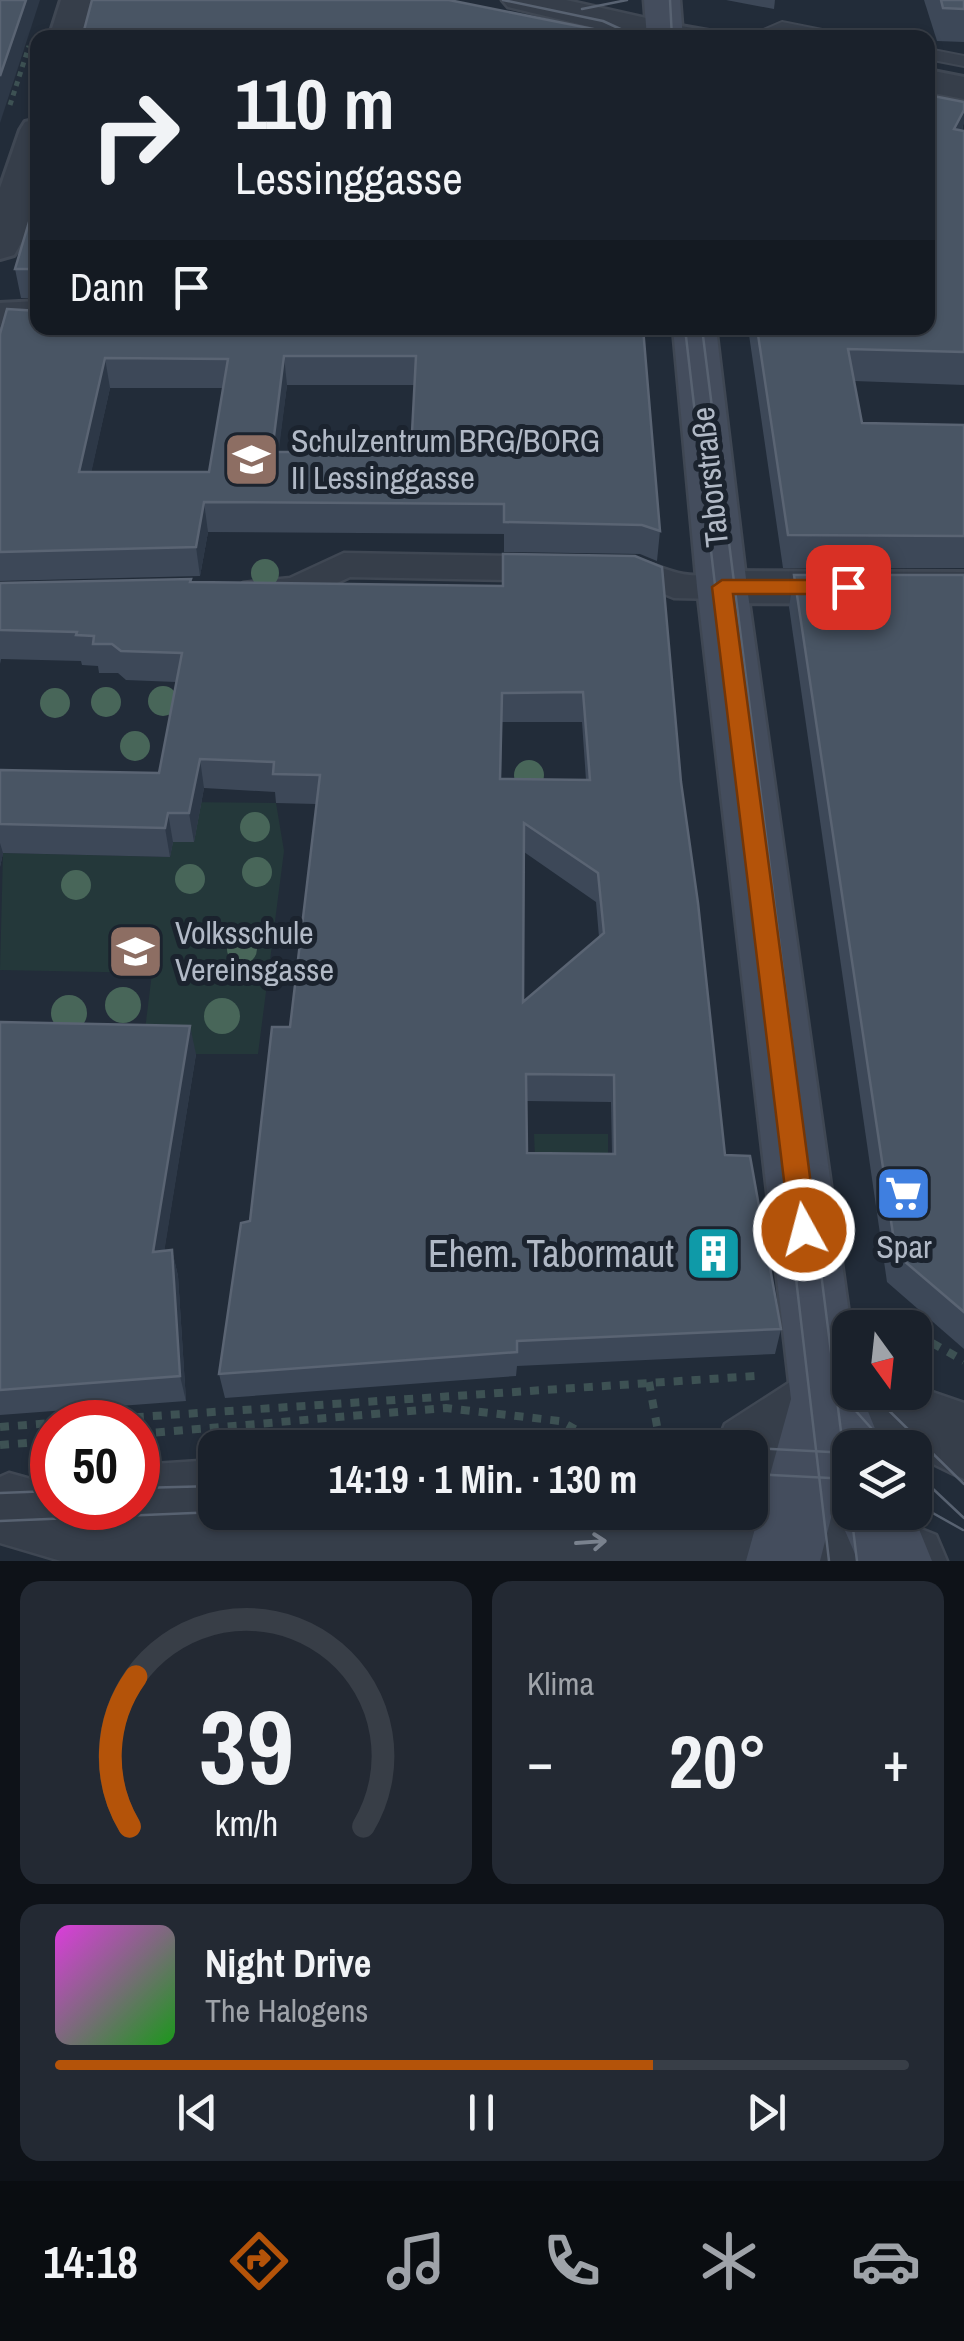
<!DOCTYPE html>
<html lang="de">
<head>
<meta charset="utf-8">
<style>
  body { margin:0; font-family:"Archivo Narrow",sans-serif; background:#232933; color:#f1f3f6; height:100vh; display:flex; flex-direction:column; font-size:38px; white-space:nowrap }
  * { box-sizing:border-box; margin:0 }
  p { font-size:32px; color:#9fa3a9 }
  .icon { flex:none; width:55px; height:55px; fill:none; stroke:currentColor; stroke-width:2; stroke-linecap:round; stroke-linejoin:round }
  .map { position:relative; height:1561px; overflow:hidden }
  .side { display:flex; flex-direction:column; gap:20px; padding:20px; background:#0e1218; flex:1 }
  .side>* { flex:none }
  .hud { position:absolute; left:30px; top:30px; width:905px; height:305px; border-radius:20px; box-shadow:0 2px 8px #0004,0 0 0 2px #383e47; background:#1a212b; color:#f1f3f6; overflow:hidden }
  .needle { width:65px; rotate:165deg }
  .controls { position:absolute; left:832px; top:1310px; display:grid; gap:20px }
  .controls a { display:grid; place-items:center; width:100px; height:100px; border-radius:20px; background:#1a212b; box-shadow:0 2px 8px #0004,0 0 0 2px #383e47; font-size:50px }
  .speed { position:absolute; left:30px; top:1400px; display:flex; gap:20px; font-size:50px; font-weight:700; text-align:center }
  .speed>* { display:grid; place-content:center; width:130px; height:130px; border-radius:50%; background:#1a212b; box-shadow:0 2px 8px #0004,0 0 0 2px #383e47; line-height:1 }
  .speed .limit { border:15px solid #d22; background:#fff; color:#111 }
  .pin { position:absolute; display:grid; place-items:center; width:85px; height:85px; color:#fff; margin:-42px; border-radius:20px; box-shadow:0 5px 15px #0006 }
  .me { position:absolute; width:110px; margin:-55px; rotate:353deg; stroke-linejoin:round; filter:drop-shadow(0 0 8px #0008) }
  .turn { display:flex; align-items:center; gap:35px; height:210px; padding:0 40px; font-size:45px }
  .turn .icon { width:130px; height:130px; stroke-width:2.5 }
  .turn b { display:block; font-size:70px; line-height:85px }
  .then { display:flex; align-items:center; height:95px; padding:0 40px; background:#0003; gap:20px; font-size:38px }
  .big { font-size:75px; font-weight:800; line-height:1.1 }
  .side .widget { flex:1; display:flex; flex-direction:column; justify-content:center; gap:15px; min-width:0; padding:0 35px; border-radius:20px; background:#232933 }
  .side .dial { align-items:center; gap:0 }
  .dial svg { height:260px; overflow:visible; fill:none; stroke:#383e47; stroke-width:7; stroke-linecap:round; text-anchor:middle }
  .dial text { fill:#f1f3f6; stroke:none }
  .song { display:flex; align-items:center; gap:30px }
  .cover { width:120px; height:120px; border-radius:15px; background:linear-gradient(135deg,hsl(300 70% 55%),hsl(120 70% 35%)) }
  .played { height:10px; border-radius:5px; background:linear-gradient(90deg,#b45309 70%,#383e47 70%) }
  .keys { display:flex; justify-content:space-around; direction:ltr }
  .heat { display:flex; justify-content:space-between; align-items:center; font-size:55px; direction:ltr }
  .side .tiles { flex:1; display:grid; gap:20px; grid-template-columns:1fr 1fr }
  .widget:last-child { grid-column:span 2 }
  .trip { position:absolute; left:198px; top:1430px; width:570px; height:100px; border-radius:20px; background:#1a212b; box-shadow:0 2px 8px #0004,0 0 0 2px #383e47; font-weight:800; line-height:100px; text-align:center }
  .menu { display:flex; height:160px; justify-content:space-around; align-items:center; background:#0a0d11; color:#9fa3a9 }
  .menu .icon { width:70px; height:70px }
  .menu .current { color:#b45309 }
  .menu b { font-size:45px; color:#f1f3f6 }
  .map>svg:first-child { display:block }
  .green { fill:#24383a }
  .lines { fill:none; stroke-linecap:round; stroke-linejoin:round }
  .service-casing { stroke:#3f4753; stroke-width:4 }
  .pedestrian-casing { stroke:#3f4753; stroke-width:5 }
  .minor-casing { stroke:#3f4753; stroke-width:6 }
  .tertiary-casing { stroke:#3f4753; stroke-width:5 }
  .secondary-casing { stroke:#3f4753; stroke-width:5 }
  .path-far1 { stroke:#3d5153; stroke-width:5; stroke-dasharray:5 5; stroke-linecap:butt }
  .path { stroke:#3d5153; stroke-width:8; stroke-dasharray:9 9; stroke-linecap:butt }
  .service { fill:#363e4a; fill-rule:evenodd }
  .pedestrian { fill:#363e4a; fill-rule:evenodd }
  .minor { fill:#363e4a; fill-rule:evenodd }
  .tertiary { fill:#363e4a; fill-rule:evenodd }
  .secondary { fill:#444d5d; fill-rule:evenodd }
  .tram { stroke:#586271; stroke-width:2.5 }
  .tree { fill:#486659 }
  .wall { fill:#3d4858; fill-rule:evenodd }
  .shaded-wall { fill:#2d3847 }
  .building { fill:#495564; stroke:#5a6473; stroke-width:2.5; fill-rule:evenodd }
  .oneway { stroke:#7a828e }
  .route { fill:#b45309; stroke:#753606; stroke-width:2.5 }
  .labels { text-anchor:middle; stroke-width:10; stroke-linejoin:round; paint-order:stroke }
  .poi-label { font-size:32px; fill:#b1b9c6; stroke:#1b232e; text-anchor:start }
  .street-label { font-size:32px; fill:#b1b9c6; stroke:#1b232e }
  .near-poi-label { font-size:38px; fill:#b1b9c6; stroke:#1b232e; text-anchor:end }
</style>
</head>
<body>
<div class="map">
<svg width="964" height="1561" viewBox="0 0 964 1561">
  <rect width="100%" height="100%" fill="#222c39"/>
  <g class="green">
    <polygon points="179,802 276,803 284,851 258,1054 142,1054 152,973 0,970 3,853 170,857"/>
    <polygon points="534,1134 608,1134 608,1180 536,1180"/>
  </g>
  <g class="lines">
    <defs>
      <g id="service">
        <polygon points="782,22 842,34 845,38 784,33 771,38 745,38"/>
        <polygon points="928,49 964,56 964,66 928,59"/>
        <polygon points="830,1447 843,1452 850,1478 850,1512 855,1512 862,1561 824,1561 812,1465 817,1452"/>
      </g>
      <g id="pedestrian">
        <polygon points="344,553 557,557 570,560 575,569 570,578 557,581 350,577 296,602 256,604 243,601 238,592 243,583 290,578"/>
        <path d="M615,558c29,0 37,8 63,15 18,5 38,0 57,5l5,9 -5,9 -13,3 -48,-1 -39,-16 -33,-3 -5,-9 5,-9z"/>
      </g>
      <g id="minor">
        <polygon points="61,0 95,0 83,38 49,38"/>
        <polygon points="664,23 709,31 714,38 650,38 647,33 652,26"/>
        <polygon points="928,70 964,77 964,99 928,92"/>
        <path d="M38,119c0,45 3,97 -24,136l-14,4v-71l20,-58 5,-8z"/>
        <polygon points="38,301 38,325 0,327 0,303"/>
        <polygon points="722,571 964,572 964,604 722,603 705,598 698,587 705,576"/>
      </g>
      <g id="tertiary">
        <polygon points="502,0 566,0 677,25 682,33 679,38 637,38 508,7"/>
        <polygon points="826,1365 850,1371 850,1392 915,1392 915,1386 964,1403 964,1479 915,1455 915,1448 884,1448 834,1435 775,1474 750,1484 750,1448 715,1448 725,1424 801,1375"/>
        <path d="M215,1460v52h30l-3,8 131,-1 95,-7h282v-6c63,2 128,4 186,29l11,26h-886l-61,-18v-66l9,-4 43,12v23h86v-43z"/>
      </g>
      <g id="secondary">
        <polygon points="644,0 680,0 683,38 647,38"/>
        <polygon points="673,328 716,328 747,587 851,1328 850,1392 860,1392 883,1448 850,1448 850,1512 912,1512 932,1561 858,1561 837,1512 846,1490 839,1487 820,1561 746,1561 791,1399 697,587"/>
      </g>
    </defs>
    <use href="#service" class="service-casing"/>
    <use href="#pedestrian" class="pedestrian-casing"/>
    <use href="#minor" class="minor-casing"/>
    <use href="#tertiary" class="tertiary-casing"/>
    <use href="#secondary" class="secondary-casing"/>
    <polyline class="path-far1" points="10,105 29,46"/>
    <g class="path">
      <polyline points="915,1340 927,1340 964,1361"/>
      <polyline points="649,1382 661,1448"/>
      <polyline points="63,1422 755,1376"/>
      <polyline points="0,1427 52,1423"/>
      <polyline points="138,1434 446,1408 560,1421 610,1448"/>
      <polyline points="0,1445 52,1441"/>
    </g>
    <use href="#service" class="service"/>
    <use href="#pedestrian" class="pedestrian"/>
    <use href="#minor" class="minor"/>
    <use href="#tertiary" class="tertiary"/>
    <use href="#secondary" class="secondary"/>
    <g class="tram">
      <polyline points="503,0 603,21 640,38"/>
      <polyline points="670,0 672,38"/>
      <polyline points="582,9 627,0"/>
      <polyline points="685,328 829,1561"/>
      <polyline points="702,328 850,1503"/>
      <polyline points="833,1327 850,1363"/>
      <polyline points="837,1390 889,1448"/>
      <polyline points="870,1392 964,1484"/>
      <polyline points="750,1448 830,1452"/>
      <polyline points="915,1472 964,1518"/>
      <polyline points="750,1474 830,1478"/>
      <polyline points="138,1488 215,1486"/>
      <polyline points="0,1493 52,1491"/>
      <polyline points="915,1503 963,1530"/>
      <polyline points="851,1512 857,1561"/>
      <polyline points="0,1521 217,1512"/>
    </g>
  </g>
  <g class="tree">
    <circle cx="265" cy="573" r="14"/>
    <circle cx="163" cy="701" r="15"/>
    <circle cx="106" cy="702" r="15"/>
    <circle cx="55" cy="703" r="15"/>
    <circle cx="135" cy="746" r="15"/>
    <circle cx="529" cy="775" r="15"/>
    <circle cx="255" cy="827" r="15"/>
    <circle cx="257" cy="872" r="15"/>
    <circle cx="190" cy="879" r="15"/>
    <circle cx="76" cy="885" r="15"/>
    <circle cx="242" cy="949" r="15"/>
    <circle cx="123" cy="1005" r="18"/>
    <circle cx="69" cy="1013" r="18"/>
    <circle cx="222" cy="1016" r="18"/>
  </g>
  <g class="wall">
    <polygon points="726,0 775,0 774,9"/>
    <polygon points="924,0 964,0 964,42 937,41"/>
    <polygon points="964,102 964,121 962,131 964,131 964,385 854,381 862,423 964,425 964,568 783,568 748,328 928,328"/>
    <polygon points="38,192 38,303 37,298 21,298 15,269"/>
    <path d="M38,328h605l17,203 -3,30 -17,-7 -136,-2v-18l-296,-2 -8,44 -200,5v-247zM287,385h128l-4,67h-133zM110,388h113l-14,84h-118z"/>
    <polygon points="794,575 964,575 964,1349 887,1282 789,607"/>
    <path d="M191,582l312,4 178,196 44,373 56,174 -6,25 -258,12 -1,10 -291,22 -6,-24 71,-347 26,-223 -40,-1 -1,-11 -71,-4 -10,54h-21l-3,15 -167,-4 -3,14v-97l159,3 17,-91 -50,-2 -8,-7h-19l-1,-7 -16,-1 -1,-4 -80,-2 -1,5v-81zM502,722h80l4,58 -85,-1zM524,852l72,50 3,35 -76,65zM526,1101l85,1 1,52 -85,-1z"/>
    <polygon points="0,1022 196,1054 164,1251 172,1250 178,1276 186,1401 0,1415"/>
  </g>
  <g class="shaded-wall">
    <polygon points="26,0 40,0 0,123 0,76"/>
    <polygon points="964,110 964,121 961,134 954,129"/>
    <polygon points="284,356 287,385 275,481 272,452"/>
    <polygon points="105,358 110,388 85,501 79,472"/>
    <polygon points="204,502 208,532 200,576 196,547"/>
    <polygon points="200,759 204,788 194,842 189,813"/>
    <polygon points="168,813 173,842 170,857 165,828"/>
    <polygon points="0,843 3,853 0,867"/>
    <polygon points="190,1026 196,1054 160,1278 153,1252"/>
    <polygon points="172,1250 178,1276 186,1401 180,1376"/>
  </g>
  <g class="building">
    <polygon points="0,0 26,0 0,76"/>
    <polygon points="92,0 449,0 618,34 619,38 82,38"/>
    <polygon points="941,0 964,0 964,9 943,8"/>
    <polygon points="928,95 964,102 964,110 954,129 964,131 964,352 848,349 862,423 964,425 964,536 788,535 757,328 928,328"/>
    <polygon points="38,192 38,295 36,295 35,269 15,269"/>
    <path d="M7,309l31,2v17h605l17,203 -18,-6 -138,-3v-18l-300,-2 -8,45 -196,5v-218zM284,356h132l-5,96h-139zM105,358l123,1 -19,113h-130z"/>
    <path d="M503,554l132,2 27,11 19,215 17,121 27,252 25,1 31,173 -264,12v11l-298,22 22,-151 9,-2 22,-194h18l30,-252 -47,-1 1,-12 -74,-3 -11,54h-21l-3,15 -165,-4v-54l159,3 23,-120 -61,-2 -9,-7h-19l1,-8 -18,-1 1,-3 -77,-2v-47l191,-4 -1,3 313,4zM583,692l7,88 -90,-1 2,-86zM524,823l74,50 6,60 -81,69zM526,1074l88,1 1,79 -88,-1z"/>
    <polygon points="794,575 964,575 964,1312 896,1254"/>
    <polygon points="0,1022 190,1026 153,1252 172,1250 180,1376 0,1390"/>
  </g>
  <defs><path id="oneway-shaft" d="M-6 0H5M1.5-3L5.5 0L1.5 3" fill="none" stroke-width="1.6" stroke-linecap="round" stroke-linejoin="round" transform="scale(2.5)"/></defs>
  <use class="oneway" href="#oneway-shaft" transform="translate(591 1542) rotate(-4)"/>
  <polygon class="route" points="722,580 848,580 858,587 848,594 733,594 817,1230 813,1238 804,1242 794,1238 790,1230 712,587"/>
  <defs>
    <symbol id="school-square" viewBox="-11 -11 22 22"><rect x="-9" y="-9" width="18" height="18" rx="4" fill="#8d6e63" stroke="#1b232e"/><path d="M0-5L7-2L0 1L-7-2ZM-4 1L0 2.5L4 1V4Q0 6-4 4Z" fill="#fff"/></symbol>
    <symbol id="supermarket-square" viewBox="-11 -11 22 22"><rect x="-9" y="-9" width="18" height="18" rx="4" fill="#3f7fe0" stroke="#1b232e"/><path d="M-6-5.5h2.5l.6 2H6L4.5 2H-2.5L-4.4-4H-6ZM-1.5 3.2a1.3 1.3 0 1 0 .1 0ZM3 3.2a1.3 1.3 0 1 0 .1 0Z" fill="#fff"/></symbol>
    <symbol id="building-square" viewBox="-11 -11 22 22"><rect x="-9" y="-9" width="18" height="18" rx="4" fill="#0f9aa8" stroke="#1b232e"/><path d="M-4-6H4V6H1V3H-1V6H-4ZM-2.5-4.3h1.7v1.8h-1.7ZM.8-4.3h1.7v1.8H.8ZM-2.5-1h1.7V.8h-1.7ZM.8-1h1.7V.8H.8Z" fill="#fff"/></symbol>
  </defs>
  <g fill-rule="evenodd">
    <use href="#school-square" x="220" y="428" width="63" height="63"/>
    <use href="#school-square" x="104" y="920" width="63" height="63"/>
    <use href="#supermarket-square" x="872" y="1162" width="63" height="63"/>
    <use href="#building-square" x="682" y="1222" width="63" height="63"/>
  </g>
  <g class="labels">
    <g class="poi-label">
      <text x="291" y="452">Schulzentrum BRG/BORG<tspan x="291" dy="37">II Lessinggasse</tspan></text>
      <text x="175" y="944">Volksschule<tspan x="175" dy="37">Vereinsgasse</tspan></text>
      <text x="904" y="1258" text-anchor="middle">Spar</text>
    </g>
    <g class="street-label">
      <text transform="translate(710 477) rotate(-96)" y="11">Taborstraße</text>
    </g>
    <g class="near-poi-label">
      <text x="674" y="1267">Ehem. Tabormaut</text>
    </g>
  </g>
</svg>
<div class="controls">
<a><svg class="needle" viewBox="-14 -14 28 28"><path d="M0-13l5 13h-10z" fill="#e53935"/><path d="M0 13l5-13h-10z" fill="#9fa3a9"/></svg></a>
<a><svg class="icon" aria-label="layers" viewBox="0 0 24 24"><path d="M12 4l9 5-9 5-9-5zM3 14l9 5 9-5"/></svg></a>
</div>
<div class="speed"><div class="limit">50</div></div>
<div class="pin" style="left:848px;top:587px;background:#d93025"><svg class="icon" aria-label="arrive" viewBox="0 0 24 24"><path d="M6 21V4h12l-3 4 3 4H6"/></svg></div>
<svg class="me" style="left:804px;top:1230px" viewBox="-20 -20 40 40"><circle r="17" fill="#b45309" stroke="#fff" stroke-width="3"/><path d="M0-11L8 9 0 5-8 9z" fill="#fff"/></svg>
<div class="trip">14:19 · 1 Min. · 130 m</div>
<div class="hud">
<div class="turn"><svg class="icon" aria-label="right" viewBox="0 0 24 24"><path d="M7 20v-9h11M14 6l5 5-5 5"/></svg><div><b>110 m</b>Lessinggasse</div></div>
<div class="then">Dann<svg class="icon" aria-label="arrive" viewBox="0 0 24 24"><path d="M6 21V4h12l-3 4 3 4H6"/></svg></div>
</div>
</div>
<section class="side">
<div class="tiles">
<div class="widget dial"><svg viewBox="0 0 100 80">
<path d="M14 69A42 42 0 1 1 86 69"/>
<path d="M14 69A42 42 0 0 1 16 23" stroke="#b45309"/>
<text x="50" y="56" font-size="32" font-weight="700">39</text>
<text x="50" y="72" font-size="11">km/h</text>
</svg></div>
<div class="widget"><p>Klima</p>
<div class="heat"><a>−</a><b class="big">20°</b><a>+</a></div>
</div>
<div class="widget">
<div class="song"><i class="cover"></i><div><b>Night Drive</b><p>The Halogens</p></div></div>
<div class="played"></div>
<div class="keys"><svg class="icon" aria-label="previous" viewBox="0 0 24 24"><path d="M18 5L8 12l10 7zM5 5v14"/></svg><svg class="icon" aria-label="pause" viewBox="0 0 24 24"><path d="M8 5v14M16 5v14"/></svg><svg class="icon" aria-label="next" viewBox="0 0 24 24"><path d="M6 5l10 7-10 7zM19 5v14"/></svg></div>
</div>
</div>
</section>
<nav class="menu">
<b>14:18</b>
<svg class="icon current" aria-label="directions" viewBox="0 0 24 24"><path d="M12 3l9 9-9 9-9-9zM9 14v-3h6M13 9l2 2-2 2"/></svg>
<svg class="icon" aria-label="music" viewBox="0 0 24 24"><path d="M9 18V5l10-2v13"/><circle cx="6" cy="18" r="3"/><circle cx="16" cy="16" r="3"/></svg>
<svg class="icon" aria-label="phone" viewBox="0 0 24 24"><path d="M5 4h4l2 5-3 2q2 4 5 5l2-3 5 2v4C11 20 4 13 5 4z"/></svg>
<svg class="icon" aria-label="climate" viewBox="0 0 24 24"><path d="M12 3v18M4 7l16 10M4 17L20 7"/></svg>
<svg class="icon" aria-label="car" viewBox="0 0 24 24"><path d="M5 17H2v-5l4-1 3-4h7l3 4 3 1v5h-3M9 17h6M6 11h13"/><circle cx="7" cy="17" r="2"/><circle cx="17" cy="17" r="2"/></svg>
</nav>
</body>
</html>
